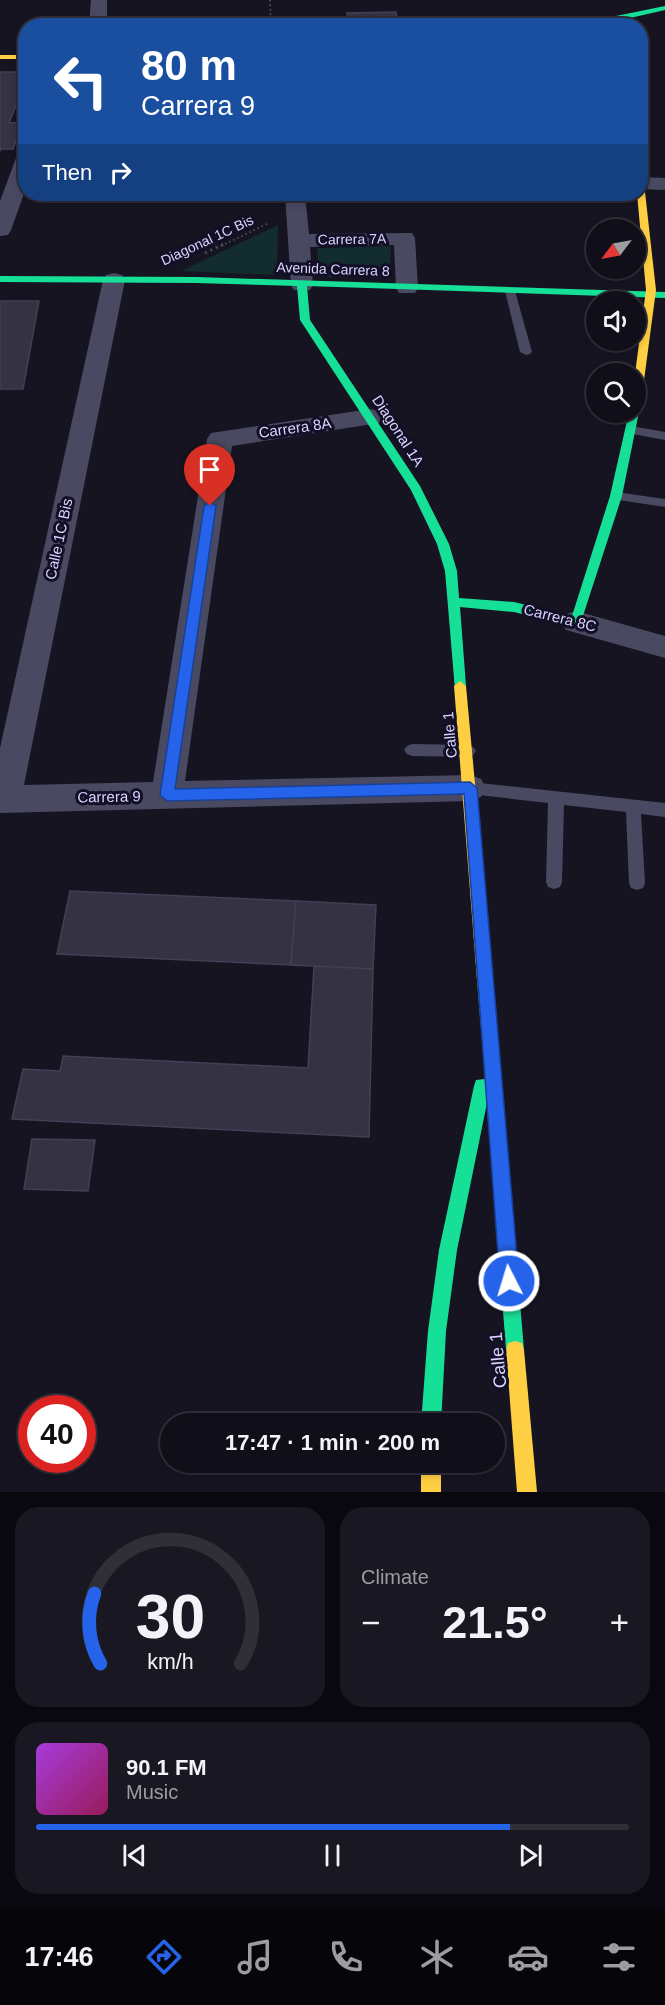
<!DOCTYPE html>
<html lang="en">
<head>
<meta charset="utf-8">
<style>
  body { margin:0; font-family:Arial,sans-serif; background:#191822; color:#f1f3f6; height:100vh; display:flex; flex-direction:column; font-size:22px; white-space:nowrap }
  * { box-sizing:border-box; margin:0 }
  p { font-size:20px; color:#9c9ca2 }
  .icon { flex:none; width:33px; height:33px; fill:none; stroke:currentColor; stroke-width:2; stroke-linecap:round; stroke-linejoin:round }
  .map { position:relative; height:1492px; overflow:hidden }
  .sheet { display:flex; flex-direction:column; gap:15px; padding:15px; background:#09080e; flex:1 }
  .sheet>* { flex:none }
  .guide { position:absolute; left:18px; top:18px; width:630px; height:183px; border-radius:24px; box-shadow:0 3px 9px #0003,0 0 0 2px #302f38; background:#1a4fa0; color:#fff; overflow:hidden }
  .needle { width:39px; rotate:238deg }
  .controls { position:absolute; left:586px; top:219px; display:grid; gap:12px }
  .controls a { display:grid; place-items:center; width:60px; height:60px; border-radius:50%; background:#100f19; box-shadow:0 3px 9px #0003,0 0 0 2px #302f38; font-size:30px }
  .speed { position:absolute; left:18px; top:1395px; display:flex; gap:12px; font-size:30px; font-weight:700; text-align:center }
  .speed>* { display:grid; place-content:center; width:78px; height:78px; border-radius:50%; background:#100f19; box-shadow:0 3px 9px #0003,0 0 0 2px #302f38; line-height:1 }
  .speed .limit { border:9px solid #d22; background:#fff; color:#111 }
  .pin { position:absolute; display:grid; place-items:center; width:51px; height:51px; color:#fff; margin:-62px -26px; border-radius:50% 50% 50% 0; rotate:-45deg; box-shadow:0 0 6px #0007 }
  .pin .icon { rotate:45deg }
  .me { position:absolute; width:66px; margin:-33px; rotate:355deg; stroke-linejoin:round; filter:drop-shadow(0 0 4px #0008) }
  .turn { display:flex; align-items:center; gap:21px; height:126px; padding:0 24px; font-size:27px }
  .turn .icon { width:78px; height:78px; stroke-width:2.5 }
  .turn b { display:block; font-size:42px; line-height:51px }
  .then { display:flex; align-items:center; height:57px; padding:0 24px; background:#0003; gap:12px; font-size:22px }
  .big { font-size:45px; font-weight:700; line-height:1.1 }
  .sheet .widget { flex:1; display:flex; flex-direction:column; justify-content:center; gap:9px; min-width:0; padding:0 21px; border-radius:24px; background:#191822 }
  .sheet .dial { align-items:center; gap:0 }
  .dial svg { height:156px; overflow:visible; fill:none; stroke:#302f38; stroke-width:7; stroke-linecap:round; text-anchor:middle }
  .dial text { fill:#f1f3f6; stroke:none }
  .song { display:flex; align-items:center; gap:18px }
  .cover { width:72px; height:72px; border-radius:9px; background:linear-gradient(135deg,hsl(280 70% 55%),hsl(330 70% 35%)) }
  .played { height:6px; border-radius:3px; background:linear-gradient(90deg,#2563eb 80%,#302f38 80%) }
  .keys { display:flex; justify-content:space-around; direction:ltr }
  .heat { display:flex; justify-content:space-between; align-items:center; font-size:33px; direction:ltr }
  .sheet .tiles { flex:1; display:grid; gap:15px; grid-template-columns:1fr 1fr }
  .widget:last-child { grid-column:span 2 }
  .trip { position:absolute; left:160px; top:1413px; width:345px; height:60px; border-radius:30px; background:#100f19; box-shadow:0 3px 9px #0003,0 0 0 2px #302f38; font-weight:700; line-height:60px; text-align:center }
  .dock { display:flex; height:96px; justify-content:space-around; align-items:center; background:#06060a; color:#9c9ca2 }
  .dock .icon { width:42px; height:42px }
  .dock .selected { color:#2563eb }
  .dock b { font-size:27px; color:#f1f3f6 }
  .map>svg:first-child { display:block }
  .green { fill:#132c2d }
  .building { fill:#343243; stroke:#433f54; stroke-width:1.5 }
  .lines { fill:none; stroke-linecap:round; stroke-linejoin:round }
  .path-far1 { stroke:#44505f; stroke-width:2; stroke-dasharray:1.5 3; stroke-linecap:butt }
  .path { stroke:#44505f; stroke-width:3; stroke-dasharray:2 4; stroke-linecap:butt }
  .lane { fill:#4a4962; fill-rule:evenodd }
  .street { fill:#4a4962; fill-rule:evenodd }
  .fast { fill:#16e098; fill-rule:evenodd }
  .slow { fill:#ffcf43; fill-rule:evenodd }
  .route { fill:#2563eb; stroke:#184099; stroke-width:1.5 }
  .labels { text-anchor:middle; stroke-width:6; stroke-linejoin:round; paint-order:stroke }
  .far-street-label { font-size:14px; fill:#d9d4ff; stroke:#130f26 }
  .street-label { font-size:15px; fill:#d9d4ff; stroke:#130f26 }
  .near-street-label { font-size:18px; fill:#d9d4ff; stroke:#130f26 }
</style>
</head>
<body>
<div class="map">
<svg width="665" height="1492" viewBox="0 0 665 1492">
  <rect width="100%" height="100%" fill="#161421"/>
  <g class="green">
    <polygon points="278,225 277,275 181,271"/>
    <polygon points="391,246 390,278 319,277 317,248"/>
  </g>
  <g class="building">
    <polygon points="396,12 398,24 348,25 347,13"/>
    <polygon points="261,19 262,26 234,26 233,21"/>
    <polygon points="0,72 26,72 26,81 9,123 23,122 13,149 1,149 0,151"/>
    <polygon points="0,301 39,301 23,389 0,389"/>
    <polygon points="70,891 296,901 291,965 57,954"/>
    <polygon points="296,901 376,905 373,969 291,965"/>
    <polygon points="314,966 373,969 369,1137 12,1119 23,1069 60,1071 63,1056 308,1068"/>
    <polygon points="32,1139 95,1140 88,1191 24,1189"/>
  </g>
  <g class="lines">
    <g class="path-far1">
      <polyline points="270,0 271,26"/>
      <polyline points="221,246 269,223"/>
    </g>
    <polyline class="path" points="205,253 224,244"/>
    <g class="lane">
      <polygon points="510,288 515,291 532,352 530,354 526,355 520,352 505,291"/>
      <polygon points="631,426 665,432 665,440 627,433 625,430"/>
      <polygon points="616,492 665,499 665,507 612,499 610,496"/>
      <polygon points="412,744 468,745 473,747 476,751 473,755 468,757 412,756 407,754 404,750 407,746"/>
      <polygon points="470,782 665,803 665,817 641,814 645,883 643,888 637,890 631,888 629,883 626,812 564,805 562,882 560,887 554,889 548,887 546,882 548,803 470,794 465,793 462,788 465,783"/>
    </g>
    <g class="street">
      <polygon points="91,0 107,0 107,26 89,26"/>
      <polygon points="26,152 26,188 11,230 8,235 0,236 0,201 16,158"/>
      <polygon points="640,177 665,178 665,190 640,189"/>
      <polygon points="285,194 305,194 309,234 412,233 415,238 418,288 415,293 399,293 396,288 394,245 310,247 313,285 310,290 294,290 291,285"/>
      <polygon points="114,273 122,275 125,280 24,785 153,782 207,439 211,433 370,409 379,411 382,417 379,423 232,446 185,781 470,775 481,779 486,788 481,797 470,801 0,813 0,748 103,280 106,275"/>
      <polygon points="576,611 665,636 665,658 566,630 561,622 566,614"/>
    </g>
    <g class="fast">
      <polygon points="665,6 665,10 608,23 567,26"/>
      <polygon points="0,276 196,277 665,292 665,298 307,286 310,320 420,486 449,544 457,571 459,598 514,602 572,616 610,496 629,412 636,412 636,409 638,410 639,412 622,496 580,625 576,627 514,612 460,607 466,686 465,690 455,690 445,571 437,544 411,490 300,320 297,286 196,283 0,282"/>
      <polygon points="485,973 490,975 493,980 524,1350 522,1357 515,1359 508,1357 506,1350 487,1103 457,1250 446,1331 441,1424 421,1424 428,1331 439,1250 474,1086 476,1080 485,1079 477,980 480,975"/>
    </g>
    <g class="slow">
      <rect x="0" y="55" width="26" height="4"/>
      <polygon points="640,181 644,183 656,290 641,403 636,406 635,374 646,290 637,194 640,194"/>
      <polygon points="460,681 466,686 493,980 490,985 485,987 480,985 477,980 454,686"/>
      <polygon points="515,1341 522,1343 524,1350 537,1492 517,1492 506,1350 508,1343"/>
      <rect x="421" y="1462" width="20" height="30"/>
    </g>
  </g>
  <polygon class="route" points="210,502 216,506 175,789 470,782 477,788 519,1281 516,1287 509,1290 503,1287 500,1281 464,794 167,801 160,795 204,506"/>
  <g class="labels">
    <g class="far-street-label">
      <text transform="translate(352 239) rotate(-1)" y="5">Carrera 7A</text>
      <text transform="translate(207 240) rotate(-25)" y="5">Diagonal 1C Bis</text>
      <text transform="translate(333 269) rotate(2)" y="5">Avenida Carrera 8</text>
    </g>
    <g class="street-label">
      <text transform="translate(295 428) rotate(-8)" y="5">Carrera 8A</text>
      <text transform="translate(398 431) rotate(57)" y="5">Diagonal 1A</text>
      <text transform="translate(59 539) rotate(-78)" y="5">Calle 1C Bis</text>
      <text transform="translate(560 618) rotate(14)" y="5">Carrera 8C</text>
      <text transform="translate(450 735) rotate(-95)" y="5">Calle 1</text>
      <text transform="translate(109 797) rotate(-1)" y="5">Carrera 9</text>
    </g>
    <g class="near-street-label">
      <text transform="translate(498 1360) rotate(-95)" y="6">Calle 1</text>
    </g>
  </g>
</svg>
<div class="controls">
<a><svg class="needle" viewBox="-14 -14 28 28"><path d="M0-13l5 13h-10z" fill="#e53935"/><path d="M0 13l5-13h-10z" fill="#9c9ca2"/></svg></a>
<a><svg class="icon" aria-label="sound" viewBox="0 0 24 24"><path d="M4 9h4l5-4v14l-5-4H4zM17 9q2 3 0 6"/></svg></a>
<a><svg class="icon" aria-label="search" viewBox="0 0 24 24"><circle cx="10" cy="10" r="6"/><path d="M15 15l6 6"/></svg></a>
</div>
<div class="speed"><div class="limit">40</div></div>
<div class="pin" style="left:210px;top:506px;background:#d93025"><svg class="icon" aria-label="arrive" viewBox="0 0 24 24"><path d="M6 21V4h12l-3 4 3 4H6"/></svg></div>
<svg class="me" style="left:509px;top:1281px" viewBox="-20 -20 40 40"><circle r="17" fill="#2563eb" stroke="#fff" stroke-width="3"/><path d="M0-11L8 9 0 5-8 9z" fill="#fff"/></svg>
<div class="trip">17:47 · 1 min · 200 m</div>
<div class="guide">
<div class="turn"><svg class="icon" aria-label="left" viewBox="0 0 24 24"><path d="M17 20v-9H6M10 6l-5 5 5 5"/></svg><div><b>80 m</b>Carrera 9</div></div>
<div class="then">Then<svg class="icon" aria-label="right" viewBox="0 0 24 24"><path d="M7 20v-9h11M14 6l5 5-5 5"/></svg></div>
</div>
</div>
<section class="sheet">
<div class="tiles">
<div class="widget dial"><svg viewBox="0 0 100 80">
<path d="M14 69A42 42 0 1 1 86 69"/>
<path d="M14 69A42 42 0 0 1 11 33" stroke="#2563eb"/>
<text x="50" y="56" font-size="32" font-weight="700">30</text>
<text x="50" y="72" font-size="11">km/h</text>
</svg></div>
<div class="widget"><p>Climate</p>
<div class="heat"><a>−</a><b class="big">21.5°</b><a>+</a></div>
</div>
<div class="widget">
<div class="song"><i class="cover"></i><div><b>90.1 FM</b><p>Music</p></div></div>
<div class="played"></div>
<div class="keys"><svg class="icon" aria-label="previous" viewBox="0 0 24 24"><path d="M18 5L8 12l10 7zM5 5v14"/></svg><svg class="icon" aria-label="pause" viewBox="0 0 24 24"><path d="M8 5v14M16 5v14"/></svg><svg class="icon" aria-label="next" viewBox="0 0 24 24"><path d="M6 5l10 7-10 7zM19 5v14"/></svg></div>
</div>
</div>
</section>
<nav class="dock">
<b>17:46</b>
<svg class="icon selected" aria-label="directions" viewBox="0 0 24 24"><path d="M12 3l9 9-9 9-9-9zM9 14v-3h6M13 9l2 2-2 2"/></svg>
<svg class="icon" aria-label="music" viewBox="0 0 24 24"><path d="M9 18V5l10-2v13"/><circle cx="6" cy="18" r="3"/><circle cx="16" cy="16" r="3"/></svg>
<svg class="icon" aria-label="phone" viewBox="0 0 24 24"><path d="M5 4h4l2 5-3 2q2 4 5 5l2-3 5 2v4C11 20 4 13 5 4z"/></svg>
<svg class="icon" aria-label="climate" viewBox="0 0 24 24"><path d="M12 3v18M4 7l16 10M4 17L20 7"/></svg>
<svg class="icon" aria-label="car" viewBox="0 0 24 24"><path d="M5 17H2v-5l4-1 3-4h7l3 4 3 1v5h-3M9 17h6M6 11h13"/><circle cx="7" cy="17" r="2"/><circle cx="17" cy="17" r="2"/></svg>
<svg class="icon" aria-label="filters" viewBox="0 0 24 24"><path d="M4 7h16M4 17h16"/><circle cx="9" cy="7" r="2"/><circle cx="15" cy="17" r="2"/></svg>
</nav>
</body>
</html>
